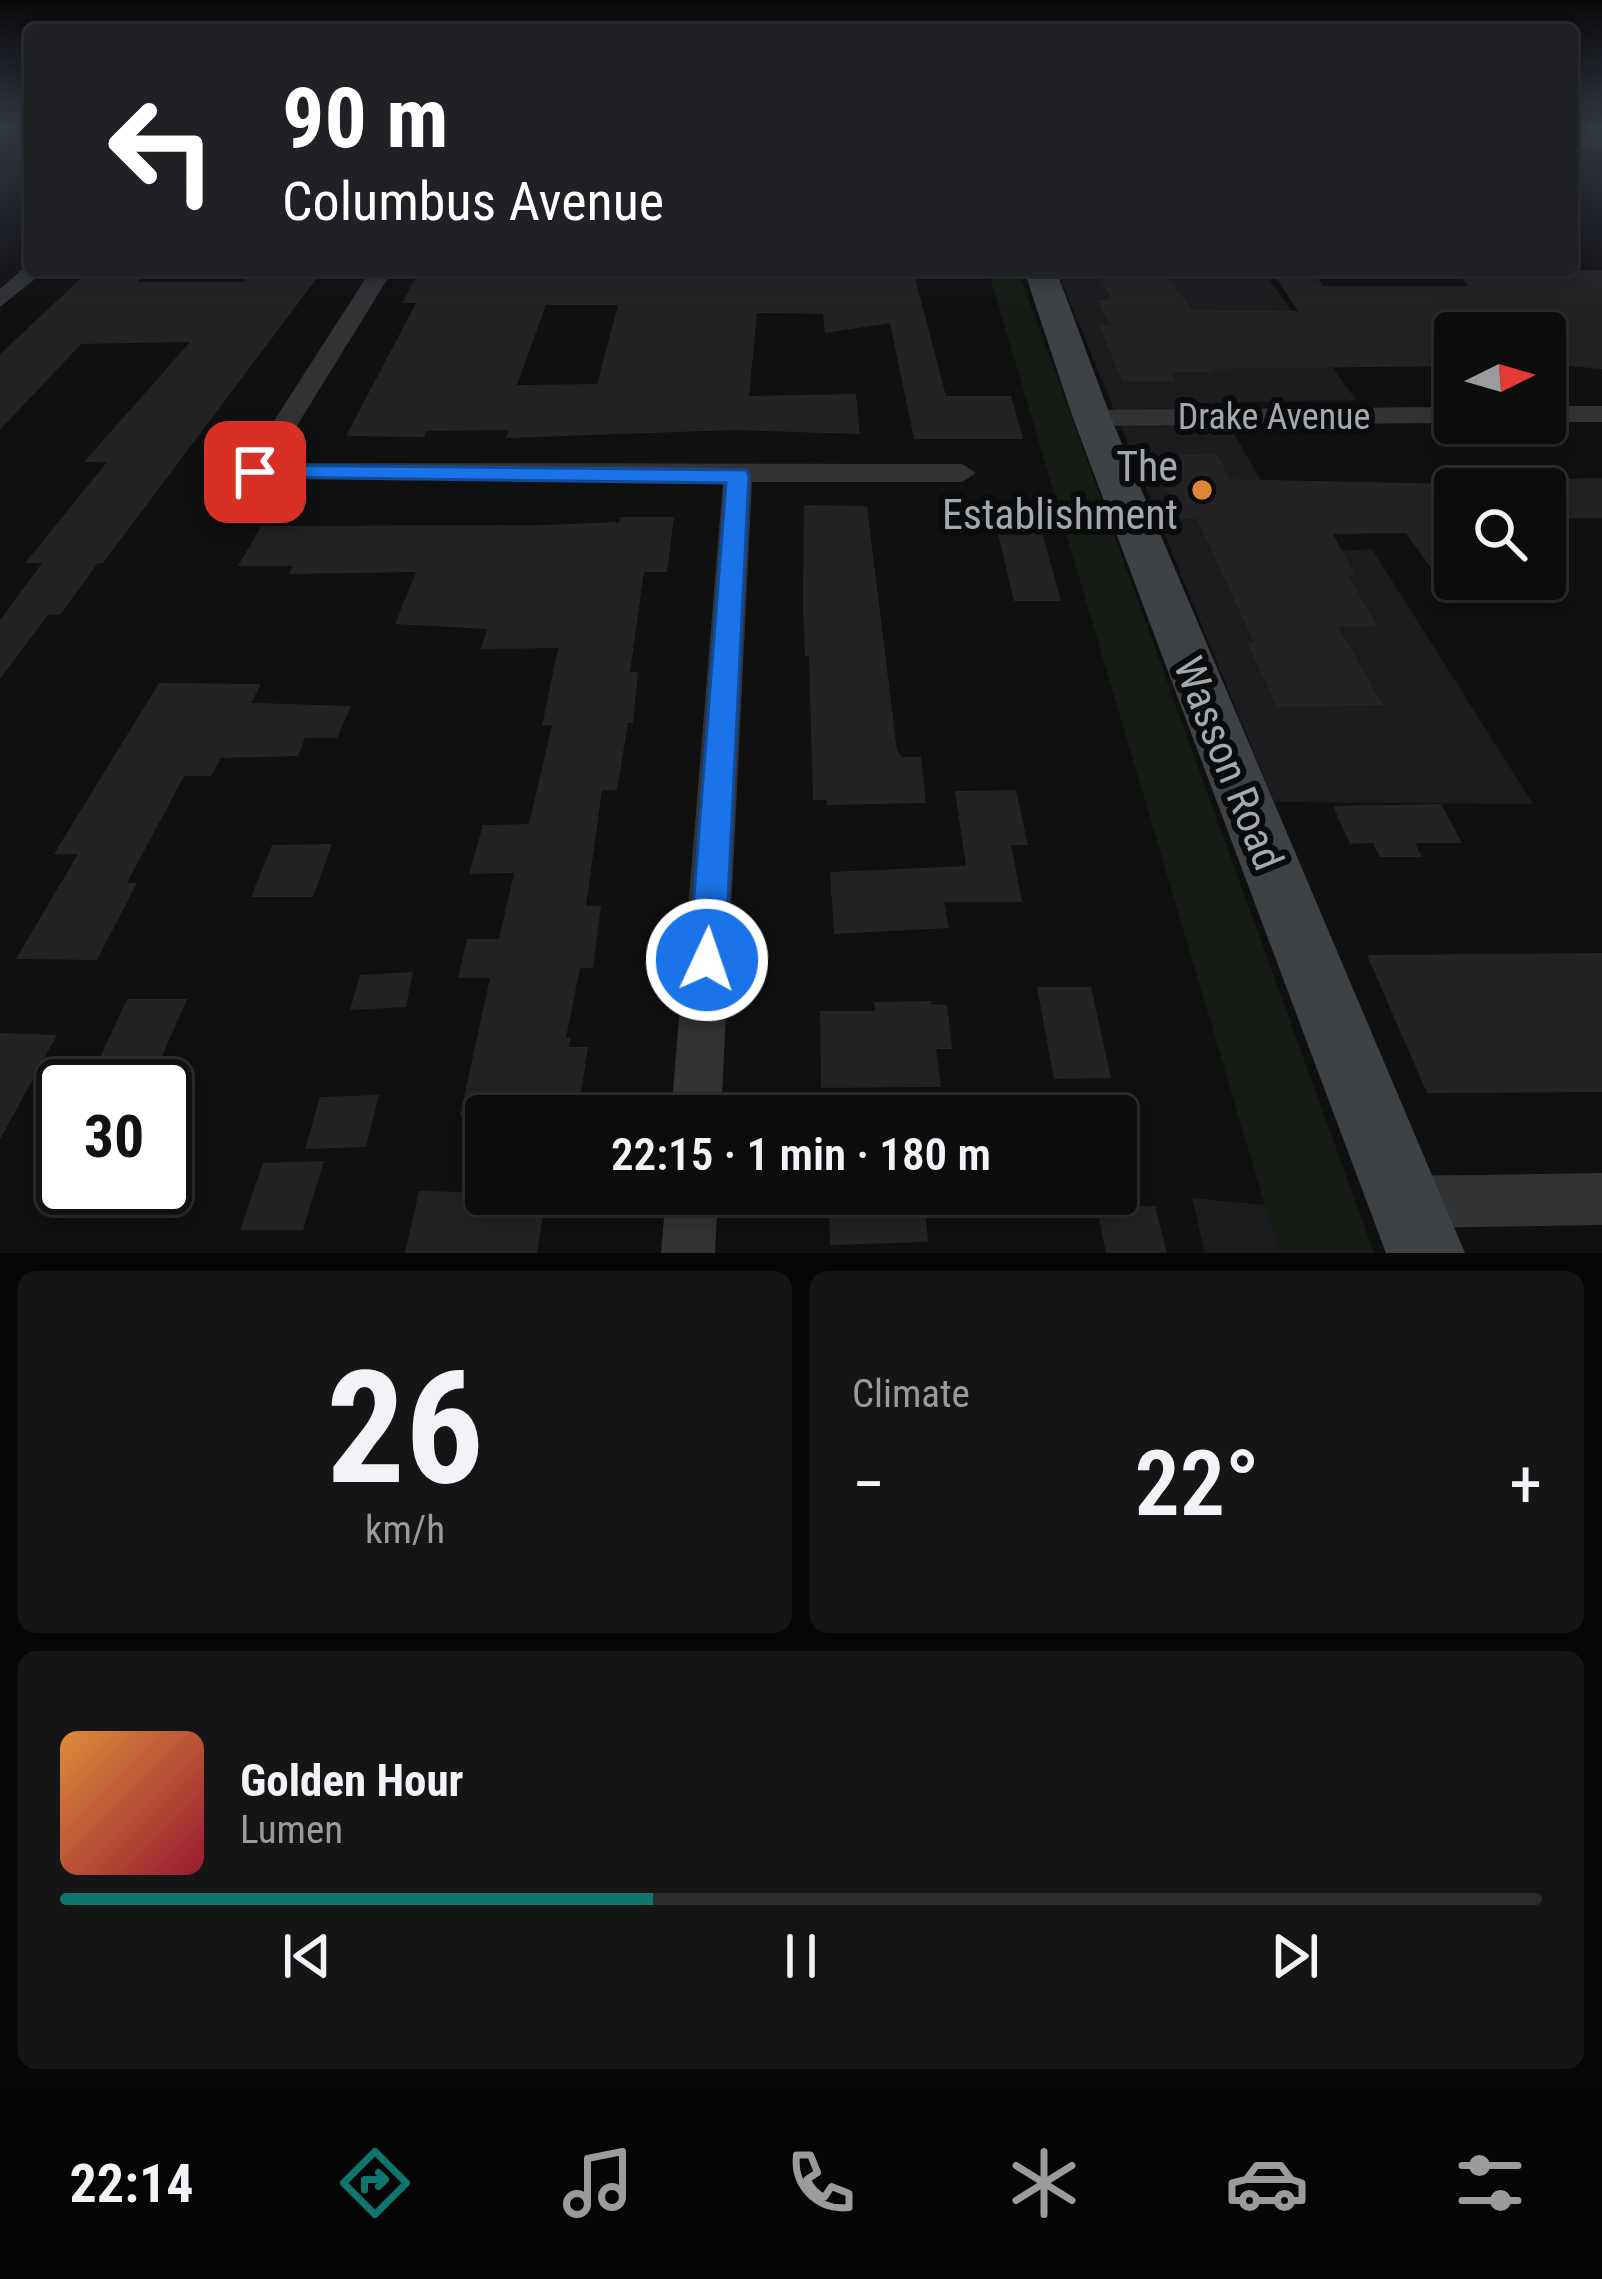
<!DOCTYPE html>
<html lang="en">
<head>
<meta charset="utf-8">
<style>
  body { margin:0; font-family:"Roboto Condensed",sans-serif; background:#151516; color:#f1f3f6; height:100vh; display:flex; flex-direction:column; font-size:45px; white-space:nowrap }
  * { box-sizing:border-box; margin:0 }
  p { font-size:39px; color:#9a9b9d }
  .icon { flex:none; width:66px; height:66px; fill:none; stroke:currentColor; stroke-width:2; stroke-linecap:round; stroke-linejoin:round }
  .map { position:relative; height:1253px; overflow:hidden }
  .panel { display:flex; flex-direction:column; gap:18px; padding:18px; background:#070707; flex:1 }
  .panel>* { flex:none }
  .top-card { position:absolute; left:24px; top:24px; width:1554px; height:252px; border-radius:12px; box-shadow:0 6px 18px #0003,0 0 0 3px #2c2c2e; background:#202124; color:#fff; overflow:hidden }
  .needle { width:78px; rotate:85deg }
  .fabs { position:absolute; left:1434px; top:312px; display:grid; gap:24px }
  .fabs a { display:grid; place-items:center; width:132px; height:132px; border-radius:12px; background:#0c0c0d; box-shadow:0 6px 18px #0003,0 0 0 3px #2c2c2e; font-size:60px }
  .speed { position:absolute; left:36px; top:1059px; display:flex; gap:24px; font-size:60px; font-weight:700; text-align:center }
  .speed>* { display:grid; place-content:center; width:156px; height:156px; border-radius:50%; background:#0c0c0d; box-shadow:0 6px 18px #0003,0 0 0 3px #2c2c2e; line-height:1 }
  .speed .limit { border:6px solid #111; border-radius:18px; background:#fff; color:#111 }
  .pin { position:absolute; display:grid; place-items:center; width:102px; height:102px; color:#fff; margin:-51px; border-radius:24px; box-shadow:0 6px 18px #0006 }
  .me { position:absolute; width:132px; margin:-66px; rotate:3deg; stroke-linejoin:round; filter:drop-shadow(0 0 9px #0008) }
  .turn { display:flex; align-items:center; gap:42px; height:252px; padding:0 60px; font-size:54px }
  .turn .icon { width:156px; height:156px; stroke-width:2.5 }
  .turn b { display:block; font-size:84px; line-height:102px }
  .big { font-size:90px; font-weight:600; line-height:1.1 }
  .panel .widget { flex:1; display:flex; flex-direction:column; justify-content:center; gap:18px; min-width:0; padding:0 42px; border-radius:18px; background:#151516 }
  .panel .dial { align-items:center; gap:0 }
  .dial b { font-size:156px; line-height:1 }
  .song { display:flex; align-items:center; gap:36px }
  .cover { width:144px; height:144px; border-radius:18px; background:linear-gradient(135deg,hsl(30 70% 55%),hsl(350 70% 35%)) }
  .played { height:12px; border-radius:6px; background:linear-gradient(90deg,#0f766e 40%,#2c2c2e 40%) }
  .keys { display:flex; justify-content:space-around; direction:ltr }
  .heat { display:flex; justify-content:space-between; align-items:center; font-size:66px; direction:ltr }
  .panel .tiles { flex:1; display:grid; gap:18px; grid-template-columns:1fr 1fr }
  .widget:last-child { grid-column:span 2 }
  .trip { position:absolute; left:465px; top:1095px; width:672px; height:120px; border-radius:12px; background:#0c0c0d; box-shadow:0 6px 18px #0003,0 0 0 3px #2c2c2e; font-weight:600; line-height:120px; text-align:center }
  .menu { display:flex; height:192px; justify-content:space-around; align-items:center; background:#050505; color:#9a9b9d }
  .menu .icon { width:84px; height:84px }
  .menu .active { color:#0f766e }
  .menu b { font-size:54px; color:#f1f3f6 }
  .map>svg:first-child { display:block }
  .built { fill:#1c1c1e }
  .green { fill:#171b16 }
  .building { fill:#232325; fill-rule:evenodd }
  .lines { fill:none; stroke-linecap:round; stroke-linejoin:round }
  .street { fill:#313335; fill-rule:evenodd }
  .secondary { fill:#3f4245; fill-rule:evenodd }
  .route { fill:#1a73e8; stroke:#114b97; stroke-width:3 }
  .poi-dot { fill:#df8639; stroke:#0b0b0c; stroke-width:4.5 }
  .labels { text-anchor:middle; stroke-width:12; stroke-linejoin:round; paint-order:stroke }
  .far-street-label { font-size:36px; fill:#a2a9b0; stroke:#0b0b0c }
  .poi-label { font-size:42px; fill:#a2a9b0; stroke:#0b0b0c; text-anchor:end }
  .street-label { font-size:42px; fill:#a2a9b0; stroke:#0b0b0c }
</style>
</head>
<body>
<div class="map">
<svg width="1602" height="1253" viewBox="0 0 1602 1253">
  <rect width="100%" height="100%" fill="#101011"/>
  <g class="built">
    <polygon points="1057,270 1262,270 1356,400 1216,403 1303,553 1372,549 1533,804 1274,802"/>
    <polygon points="1192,1198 1327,1211 1341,1253 1205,1253"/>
  </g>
  <polygon class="green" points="988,270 1018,270 1374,1253 1279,1253"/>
  <g class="building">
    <polygon points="90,270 148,270 137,282 243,282 253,270 323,270 103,563 98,563 61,614 48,615 0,679 0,620 42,563 25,563 107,462 84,462 190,342 81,344 0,430 0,354"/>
    <path d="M420,270h493l33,126h65l12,43h-109l-24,-116 -65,10 -2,-19 -66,-1 -8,83 107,-2 4,40 -126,-4 -228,8 3,-8 -83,1 -2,6 -78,-1 70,-133h-14zM546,305h72l-21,79 -80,1z"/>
    <polygon points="1096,270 1163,270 1192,310 1298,311 1271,270 1312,270 1323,286 1469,286 1453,270 1602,270 1602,369 1556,365 1545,354 1545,333 1455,333 1455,366 1209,369 1211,372 1171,372 1175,381 1122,381 1099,325 1109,325 1098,300 1111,299"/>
    <polygon points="1217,454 1230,479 1455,484 1455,601 1406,533 1333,534 1355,575 1348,575 1377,626 1338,626 1383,705 1277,707 1247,643 1254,643 1197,519 1181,519 1153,455"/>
    <polygon points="1602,478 1602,518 1545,518 1545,479"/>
    <polygon points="804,505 867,506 897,751 902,757 921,757 926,803 827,805 827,800 813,800 809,656 805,656 803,605"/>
    <polygon points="620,517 674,517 667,572 644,572 630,672 638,672 633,723 628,723 617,790 602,790 586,906 601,906 593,968 580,968 566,1038 571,1038 569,1047 588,1047 578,1113 460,1116 490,978 458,978 467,939 499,939 514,873 469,874 483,825 529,824 552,725 542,726 558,648 481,649 487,629 395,624 416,572 289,574 293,566 238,566 261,526 545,525 619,522"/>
    <polygon points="996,525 1040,525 1061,601 1014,601"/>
    <polygon points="159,683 261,684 251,703 351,706 337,738 305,738 298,756 221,758 211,776 184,776 127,883 137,883 97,960 16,959 78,854 54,854"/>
    <polygon points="1016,790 1028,845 1011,845 1022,902 944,902 949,928 834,934 830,872 966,866 955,791"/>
    <polygon points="1441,804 1462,843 1415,843 1422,857 1380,857 1373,843 1350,844 1333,806"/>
    <polygon points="332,844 313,897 251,897 272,845"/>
    <polygon points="1602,953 1602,1092 1427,1093 1367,955"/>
    <polygon points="413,972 406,1007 350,1010 360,975"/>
    <polygon points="1037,987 1091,987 1111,1078 1054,1079"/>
    <polygon points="127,999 187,999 160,1061 98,1062"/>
    <polygon points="931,1001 931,1004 947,1005 952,1049 936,1049 941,1087 821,1088 820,1011 875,1011 874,1002"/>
    <polygon points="0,1033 57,1035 0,1139"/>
    <polygon points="379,1095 366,1147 305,1149 320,1097"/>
    <polygon points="324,1161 303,1230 240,1230 263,1163"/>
    <polygon points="419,1191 546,1194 537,1253 405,1253"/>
    <polygon points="842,1194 924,1194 928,1242 830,1245 829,1204 842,1204"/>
    <polygon points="1155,1206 1167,1253 1106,1253 1097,1208"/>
  </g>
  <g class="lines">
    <g class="street">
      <rect x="1572" y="138" width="30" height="10"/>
      <polygon points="27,265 30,270 46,270 0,307 0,289"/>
      <polygon points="371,270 393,270 274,463 962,464 976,473 962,482 752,482 721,1116 671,1116 723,482 245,478 241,472"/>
      <rect x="1545" y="406" width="57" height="16"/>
      <polygon points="1455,407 1455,423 1092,426 1079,418 1092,410"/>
      <polygon points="1602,1173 1602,1225 1402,1228 1384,1220 1376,1202 1384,1184 1402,1176"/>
      <polygon points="666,1194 718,1194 715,1253 661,1253"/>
    </g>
    <polygon class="secondary" points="1024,270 1056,270 1111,418 1465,1253 1386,1253 1073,418"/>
  </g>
  <linearGradient id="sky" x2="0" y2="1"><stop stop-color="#090909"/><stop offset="0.42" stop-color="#313743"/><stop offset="1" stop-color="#313743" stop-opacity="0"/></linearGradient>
  <rect width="1602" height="304" fill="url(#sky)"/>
  <polygon class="route" points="255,465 746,470 749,475 725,960 720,973 707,978 694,973 689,960 726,483 247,477 247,467"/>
  <circle class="poi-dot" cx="1202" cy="490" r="12"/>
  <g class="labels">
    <g class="far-street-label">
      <text x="1274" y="429">Drake Avenue</text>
    </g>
    <g class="poi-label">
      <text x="1178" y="481">The<tspan x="1178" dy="48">Establishment</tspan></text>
    </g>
    <g class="street-label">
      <text transform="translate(1229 763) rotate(68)" y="15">Wasson Road</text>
    </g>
  </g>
</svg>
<div class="fabs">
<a><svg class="needle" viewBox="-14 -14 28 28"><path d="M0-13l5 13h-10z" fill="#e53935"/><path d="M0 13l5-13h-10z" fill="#9a9b9d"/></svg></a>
<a><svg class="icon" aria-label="search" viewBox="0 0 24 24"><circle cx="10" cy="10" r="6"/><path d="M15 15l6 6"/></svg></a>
</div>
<div class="speed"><div class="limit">30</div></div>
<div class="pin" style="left:255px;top:472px;background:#d93025"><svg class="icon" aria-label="arrive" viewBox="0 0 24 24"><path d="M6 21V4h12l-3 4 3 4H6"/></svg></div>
<svg class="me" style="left:707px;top:960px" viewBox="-20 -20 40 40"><circle r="17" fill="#1a73e8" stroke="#fff" stroke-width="3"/><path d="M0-11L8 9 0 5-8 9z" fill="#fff"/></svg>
<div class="trip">22:15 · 1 min · 180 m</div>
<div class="top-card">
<div class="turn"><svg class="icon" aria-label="left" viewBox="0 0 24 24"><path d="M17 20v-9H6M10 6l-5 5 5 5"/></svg><div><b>90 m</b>Columbus Avenue</div></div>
</div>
</div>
<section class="panel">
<div class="tiles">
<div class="widget dial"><b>26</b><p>km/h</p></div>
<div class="widget"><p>Climate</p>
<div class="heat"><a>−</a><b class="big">22°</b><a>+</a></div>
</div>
<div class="widget">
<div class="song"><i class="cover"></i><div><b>Golden Hour</b><p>Lumen</p></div></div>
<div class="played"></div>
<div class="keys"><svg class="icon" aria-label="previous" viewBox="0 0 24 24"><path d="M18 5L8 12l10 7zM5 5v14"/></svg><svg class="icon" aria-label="pause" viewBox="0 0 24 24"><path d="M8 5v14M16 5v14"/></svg><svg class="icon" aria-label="next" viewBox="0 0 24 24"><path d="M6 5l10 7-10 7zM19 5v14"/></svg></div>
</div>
</div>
</section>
<nav class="menu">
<b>22:14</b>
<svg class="icon active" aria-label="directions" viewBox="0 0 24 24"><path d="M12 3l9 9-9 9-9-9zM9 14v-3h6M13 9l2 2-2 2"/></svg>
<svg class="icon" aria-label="music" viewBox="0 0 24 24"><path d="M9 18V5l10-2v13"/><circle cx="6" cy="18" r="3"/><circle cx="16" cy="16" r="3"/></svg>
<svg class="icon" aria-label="phone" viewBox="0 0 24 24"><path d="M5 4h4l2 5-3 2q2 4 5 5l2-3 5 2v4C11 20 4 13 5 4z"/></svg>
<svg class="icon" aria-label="climate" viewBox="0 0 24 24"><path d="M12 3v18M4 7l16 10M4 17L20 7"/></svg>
<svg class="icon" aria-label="car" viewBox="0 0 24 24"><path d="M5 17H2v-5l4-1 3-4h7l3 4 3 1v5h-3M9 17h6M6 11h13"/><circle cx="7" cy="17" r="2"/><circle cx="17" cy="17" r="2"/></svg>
<svg class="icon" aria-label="filters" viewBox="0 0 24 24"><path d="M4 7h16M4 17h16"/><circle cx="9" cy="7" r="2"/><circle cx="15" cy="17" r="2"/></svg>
</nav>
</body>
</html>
